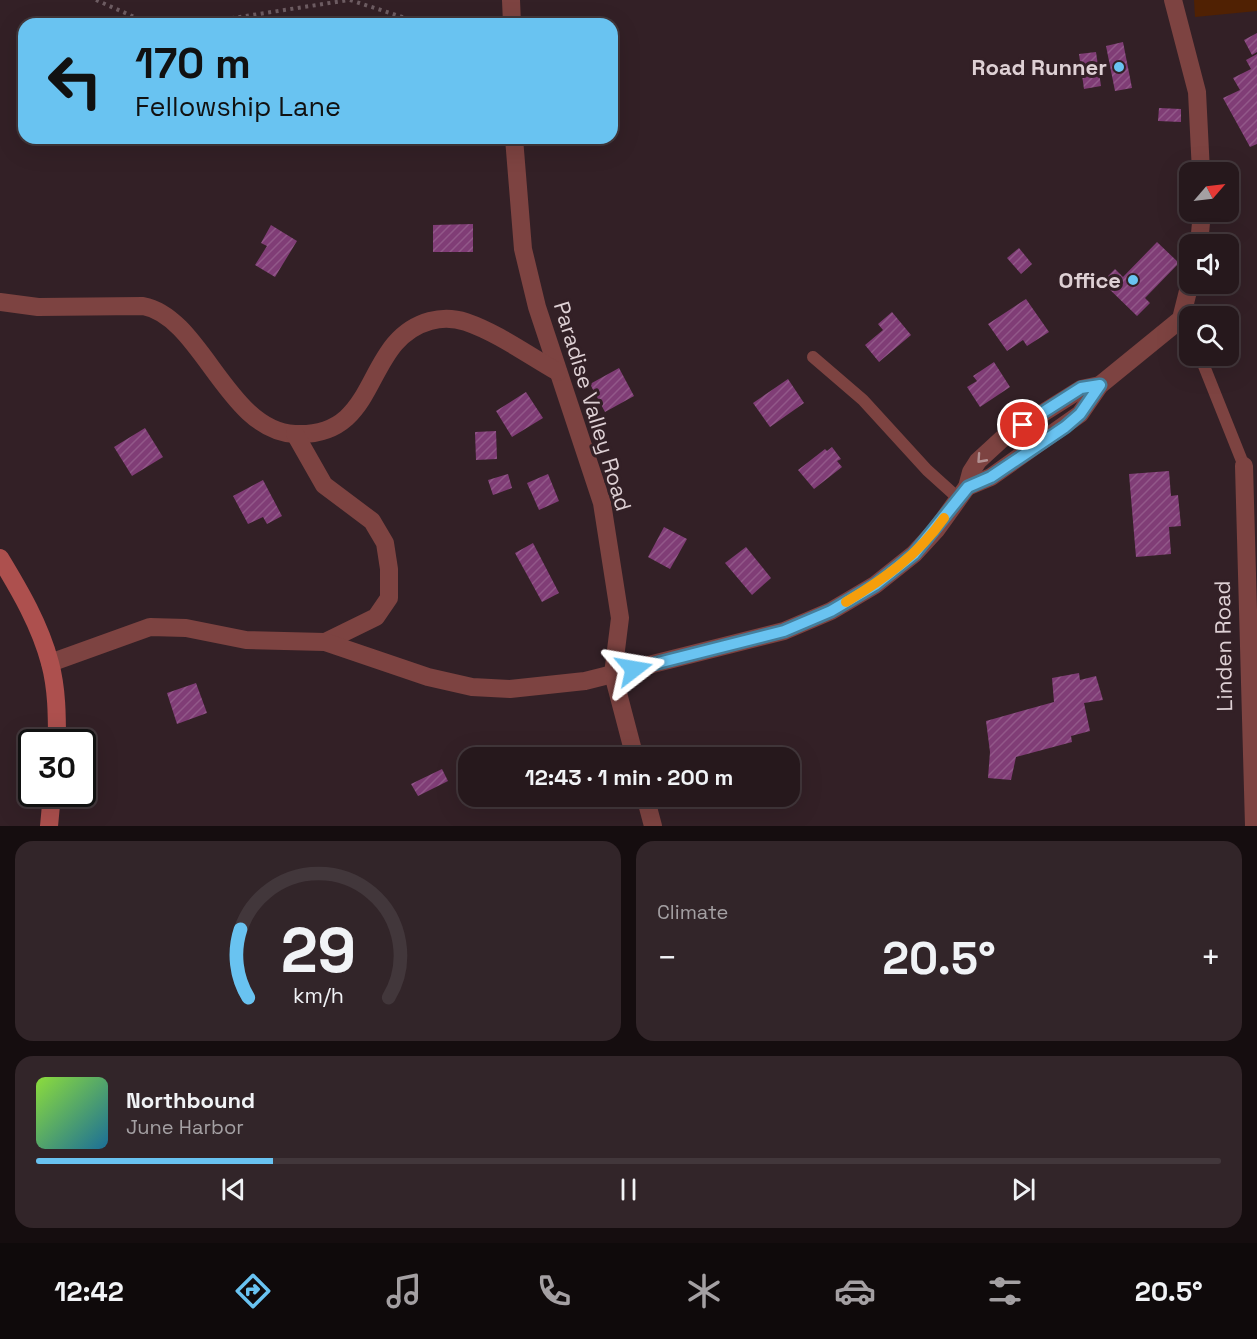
<!DOCTYPE html>
<html lang="en">
<head>
<meta charset="utf-8">
<style>
  body { margin:0; font-family:"Space Grotesk",sans-serif; background:#322529; color:#f1f3f6; height:100vh; display:flex; flex-direction:column; font-size:22px; white-space:nowrap }
  * { box-sizing:border-box; margin:0 }
  p { font-size:20px; color:#a4a0a3 }
  .icon { flex:none; width:33px; height:33px; fill:none; stroke:currentColor; stroke-width:2; stroke-linecap:round; stroke-linejoin:round }
  .map { position:relative; height:826px; overflow:hidden }
  .sheet { display:flex; flex-direction:column; gap:15px; padding:15px; background:#150d0f; flex:1 }
  .sheet>* { flex:none }
  .hud { position:absolute; left:18px; top:18px; width:600px; height:126px; border-radius:18px; box-shadow:0 6px 24px #0002,0 0 0 2px #42373b; background:#69c3f1; color:#111; overflow:hidden }
  .needle { width:39px; rotate:62deg }
  .tools { position:absolute; left:1179px; top:162px; display:grid; gap:12px }
  .tools a { display:grid; place-items:center; width:60px; height:60px; border-radius:12px; background:#26181c; box-shadow:0 6px 24px #0002,0 0 0 2px #42373b; font-size:30px }
  .speed { position:absolute; left:18px; top:729px; display:flex; gap:12px; font-size:30px; font-weight:700; text-align:center }
  .speed>* { display:grid; place-content:center; width:78px; height:78px; border-radius:50%; background:#26181c; box-shadow:0 6px 24px #0002,0 0 0 2px #42373b; line-height:1 }
  .speed .limit { border:3px solid #111; border-radius:9px; background:#fff; color:#111 }
  .pin { position:absolute; display:grid; place-items:center; width:51px; height:51px; color:#fff; margin:-26px; border:3px solid #fff; border-radius:50%; box-shadow:0 2px 6px #0007 }
  .me { position:absolute; width:66px; margin:-33px; rotate:76deg; stroke-linejoin:round; filter:drop-shadow(0 0 4px #0008) }
  .turn { display:flex; align-items:center; gap:21px; height:126px; padding:0 18px; font-size:27px }
  .turn .icon { width:78px; height:78px; stroke-width:2.5 }
  .turn b { display:block; font-size:42px; line-height:51px }
  .big { font-size:45px; font-weight:700; line-height:1.1 }
  .sheet .widget { flex:1; display:flex; flex-direction:column; justify-content:center; gap:9px; min-width:0; padding:0 21px; border-radius:18px; background:#322529 }
  .sheet .dial { align-items:center; gap:0 }
  .dial svg { height:156px; overflow:visible; fill:none; stroke:#42373b; stroke-width:7; stroke-linecap:round; text-anchor:middle }
  .dial text { fill:#f1f3f6; stroke:none }
  .song { display:flex; align-items:center; gap:18px }
  .cover { width:72px; height:72px; border-radius:9px; background:linear-gradient(135deg,hsl(90 70% 55%),hsl(200 70% 35%)) }
  .played { height:6px; border-radius:3px; background:linear-gradient(90deg,#69c3f1 20%,#42373b 20%) }
  .keys { display:flex; justify-content:space-around; direction:ltr }
  .heat { display:flex; justify-content:space-between; align-items:center; font-size:33px; direction:ltr }
  .sheet .tiles { flex:1; display:grid; gap:15px; grid-template-columns:1fr 1fr }
  .widget:last-child { grid-column:span 2 }
  .trip { position:absolute; left:458px; top:747px; width:342px; height:60px; border-radius:18px; background:#26181c; box-shadow:0 6px 24px #0002,0 0 0 2px #42373b; font-weight:700; line-height:60px; text-align:center }
  .menu { display:flex; height:96px; justify-content:space-around; align-items:center; background:#0f0a0b; color:#a4a0a3 }
  .menu .icon { width:42px; height:42px }
  .menu .on { color:#69c3f1 }
  .menu b { font-size:27px; color:#f1f3f6 }
  .map>svg:first-child { display:block }
  .garden { fill:#502103 }
  .building { fill:url(#building-hatch) }
  .lines { fill:none; stroke-linecap:round; stroke-linejoin:round }
  .path { stroke:#6d5c62; stroke-width:4; stroke-dasharray:3 4.5; stroke-linecap:butt }
  .lane { stroke:#7d4341; stroke-width:12 }
  .street { stroke:#7d4341; stroke-width:18 }
  .secondary { stroke:#ad504e; stroke-width:18 }
  .oneway { stroke:#b29192 }
  .route-casing { stroke:#447f9d; stroke-width:15 }
  .route { stroke:#69c3f1; stroke-width:10 }
  .slow { stroke:#f59e0b; stroke-width:10 }
  .poi-dot { fill:#69c3f1; stroke:#332026; stroke-width:2 }
  .labels { text-anchor:middle; stroke-width:6; stroke-linejoin:round; paint-order:stroke }
  .poi-label { font-size:22px; font-weight:bold; fill:#ded0d4; stroke:#332026; text-anchor:end }
  .street-label { font-size:22px; fill:#ded0d4; stroke:#332026 }
</style>
</head>
<body>
<div class="map">
<svg width="1257" height="826" viewBox="0 0 1257 826">
  <defs>
    <pattern id="building-hatch" width="6" height="6" patternUnits="userSpaceOnUse" patternTransform="scale(1.5)"><rect width="6" height="6" fill="#803d76"/><path d="M-1 1l2-2M0 6l6-6M5 7l2-2" fill="none" stroke="#925889"/></pattern>
  </defs>
  <rect width="100%" height="100%" fill="#332026"/>
  <polygon class="garden" points="1194,0 1257,0 1257,11 1195,17"/>
  <g class="building">
    <polygon points="1257,33 1257,52 1252,55 1244,40"/>
    <polygon points="1123,42 1132,88 1115,91 1106,46"/>
    <polygon points="1096,52 1101,86 1084,89 1079,54"/>
    <polygon points="1257,54 1257,144 1250,147 1223,98 1240,90 1233,78 1251,69 1246,60"/>
    <polygon points="1159,108 1181,109 1181,122 1158,121"/>
    <polygon points="473,224 473,252 433,252 433,225"/>
    <polygon points="271,225 297,241 275,277 255,265 267,246 261,243"/>
    <polygon points="1157,242 1179,263 1145,298 1150,303 1137,316 1102,282 1115,269 1123,277"/>
    <polygon points="1019,248 1032,264 1021,274 1007,258"/>
    <polygon points="1026,299 1049,332 1027,346 1023,340 1007,351 988,324"/>
    <polygon points="892,312 911,335 879,362 865,345 883,330 878,324"/>
    <polygon points="994,362 1010,387 980,407 967,387 977,381 973,376"/>
    <polygon points="619,368 634,396 605,412 590,384"/>
    <polygon points="788,379 804,403 770,427 753,403"/>
    <polygon points="526,392 543,418 512,437 496,411"/>
    <polygon points="145,428 163,457 132,476 114,447"/>
    <polygon points="496,431 497,459 476,460 475,432"/>
    <polygon points="832,447 841,459 837,461 842,467 814,489 798,470 825,449 827,451"/>
    <polygon points="1169,471 1171,496 1178,495 1181,526 1169,527 1171,554 1136,557 1129,474"/>
    <polygon points="508,474 512,488 493,495 488,480"/>
    <polygon points="548,474 559,501 539,510 527,483"/>
    <polygon points="263,480 282,516 267,524 263,517 248,524 233,496"/>
    <polygon points="664,527 687,539 670,569 648,557"/>
    <polygon points="533,543 559,593 542,602 515,553"/>
    <polygon points="746,547 771,578 752,595 725,563"/>
    <polygon points="1079,673 1080,680 1096,676 1103,700 1084,703 1090,731 1071,736 1072,742 1016,757 1011,780 988,778 990,752 986,721 1054,702 1052,678"/>
    <polygon points="196,683 207,713 177,724 167,693"/>
    <polygon points="442,769 448,781 418,796 411,784"/>
  </g>
  <g class="lines">
    <g class="path">
      <polyline points="96,0 150,24"/>
      <polyline points="350,0 424,24"/>
      <polyline points="194,24 349,0"/>
    </g>
    <g class="lane">
      <polyline points="1181,319 1190,336"/>
      <polyline points="1200,356 1244,466"/>
      <polyline points="813,357 863,400 927,470 958,498"/>
    </g>
    <g class="street">
      <polyline points="511,0 512,24"/>
      <polyline points="1173,0 1197,92 1201,172"/>
      <polyline points="514,138 523,249 537,307 602,503 620,618 613,674 635,758"/>
      <polyline points="1199,244 1202,212"/>
      <path d="M0,302l38,5 105,-1c59,11 84,125 152,128 87,4 66,-94 135,-113 11,-3 24,-3 36,1 32,11 62,33 92,50"/>
      <polyline points="295,434 324,485 372,521 385,543 389,569 389,598 376,617 325,642"/>
      <polyline points="1244,466 1254,826"/>
      <polyline points="967,487 991,477 1080,414 1100,385 1181,319 1190,283"/>
      <polyline points="50,663 150,627 186,628 246,640 325,642 428,677 472,687 510,689 585,681 784,631 831,611 875,585 914,554 936,530 967,487 971,472 978,461 1003,438 1081,389 1100,385"/>
      <polyline points="645,796 653,826"/>
    </g>
    <g class="secondary">
      <path d="M0,558c20,33 40,67 50,105 7,26 7,53 7,79"/>
      <polyline points="49,826 52,794"/>
    </g>
  </g>
  <defs><path id="oneway-chevron" d="M-2-3.5L2.5 0L-2 3.5" fill="none" stroke-width="1.6" stroke-linecap="round" stroke-linejoin="round" transform="scale(1.5)"/></defs>
  <use class="oneway" href="#oneway-chevron" transform="translate(981 459) rotate(132)"/>
  <g class="lines">
    <defs>
      <polyline id="route" points="634,669 784,631 831,611 875,585 914,554 968,487 991,477 1065,427 1080,414 1100,385 1081,388 1023,425"/>
    </defs>
    <use href="#route" class="route-casing"/>
    <use href="#route" class="route"/>
    <path class="slow" d="M846,602c38,-23 72,-47 98,-84"/>
  </g>
  <g class="poi-dot">
    <circle cx="1119" cy="67" r="6"/>
    <circle cx="1133" cy="280" r="6"/>
  </g>
  <g class="labels">
    <g class="poi-label">
      <text x="1107" y="75">Road Runner</text>
      <text x="1121" y="288">Office</text>
    </g>
    <g class="street-label">
      <text transform="translate(593 406) rotate(73)" y="8">Paradise Valley Road</text>
      <text transform="translate(1223 646) rotate(-91)" y="8">Linden Road</text>
    </g>
  </g>
</svg>
<div class="tools">
<a><svg class="needle" viewBox="-14 -14 28 28"><path d="M0-13l5 13h-10z" fill="#e53935"/><path d="M0 13l5-13h-10z" fill="#a4a0a3"/></svg></a>
<a><svg class="icon" aria-label="sound" viewBox="0 0 24 24"><path d="M4 9h4l5-4v14l-5-4H4zM17 9q2 3 0 6"/></svg></a>
<a><svg class="icon" aria-label="search" viewBox="0 0 24 24"><circle cx="10" cy="10" r="6"/><path d="M15 15l6 6"/></svg></a>
</div>
<div class="speed"><div class="limit">30</div></div>
<div class="pin" style="left:1023px;top:425px;background:#d93025"><svg class="icon" aria-label="arrive" viewBox="0 0 24 24"><path d="M6 21V4h12l-3 4 3 4H6"/></svg></div>
<svg class="me" style="left:634px;top:669px" viewBox="-20 -20 40 40"><path d="M0-17L14 15 0 8-14 15z" fill="#69c3f1" stroke="#fff" stroke-width="4"/></svg>
<div class="trip">12:43 · 1 min · 200 m</div>
<div class="hud">
<div class="turn"><svg class="icon" aria-label="left" viewBox="0 0 24 24"><path d="M17 20v-9H6M10 6l-5 5 5 5"/></svg><div><b>170 m</b>Fellowship Lane</div></div>
</div>
</div>
<section class="sheet">
<div class="tiles">
<div class="widget dial"><svg viewBox="0 0 100 80">
<path d="M14 69A42 42 0 1 1 86 69"/>
<path d="M14 69A42 42 0 0 1 10 34" stroke="#69c3f1"/>
<text x="50" y="56" font-size="32" font-weight="700">29</text>
<text x="50" y="72" font-size="11">km/h</text>
</svg></div>
<div class="widget"><p>Climate</p>
<div class="heat"><a>−</a><b class="big">20.5°</b><a>+</a></div>
</div>
<div class="widget">
<div class="song"><i class="cover"></i><div><b>Northbound</b><p>June Harbor</p></div></div>
<div class="played"></div>
<div class="keys"><svg class="icon" aria-label="previous" viewBox="0 0 24 24"><path d="M18 5L8 12l10 7zM5 5v14"/></svg><svg class="icon" aria-label="pause" viewBox="0 0 24 24"><path d="M8 5v14M16 5v14"/></svg><svg class="icon" aria-label="next" viewBox="0 0 24 24"><path d="M6 5l10 7-10 7zM19 5v14"/></svg></div>
</div>
</div>
</section>
<nav class="menu">
<b>12:42</b>
<svg class="icon on" aria-label="directions" viewBox="0 0 24 24"><path d="M12 3l9 9-9 9-9-9zM9 14v-3h6M13 9l2 2-2 2"/></svg>
<svg class="icon" aria-label="music" viewBox="0 0 24 24"><path d="M9 18V5l10-2v13"/><circle cx="6" cy="18" r="3"/><circle cx="16" cy="16" r="3"/></svg>
<svg class="icon" aria-label="phone" viewBox="0 0 24 24"><path d="M5 4h4l2 5-3 2q2 4 5 5l2-3 5 2v4C11 20 4 13 5 4z"/></svg>
<svg class="icon" aria-label="climate" viewBox="0 0 24 24"><path d="M12 3v18M4 7l16 10M4 17L20 7"/></svg>
<svg class="icon" aria-label="car" viewBox="0 0 24 24"><path d="M5 17H2v-5l4-1 3-4h7l3 4 3 1v5h-3M9 17h6M6 11h13"/><circle cx="7" cy="17" r="2"/><circle cx="17" cy="17" r="2"/></svg>
<svg class="icon" aria-label="filters" viewBox="0 0 24 24"><path d="M4 7h16M4 17h16"/><circle cx="9" cy="7" r="2"/><circle cx="15" cy="17" r="2"/></svg>
<b>20.5°</b>
</nav>
</body>
</html>
